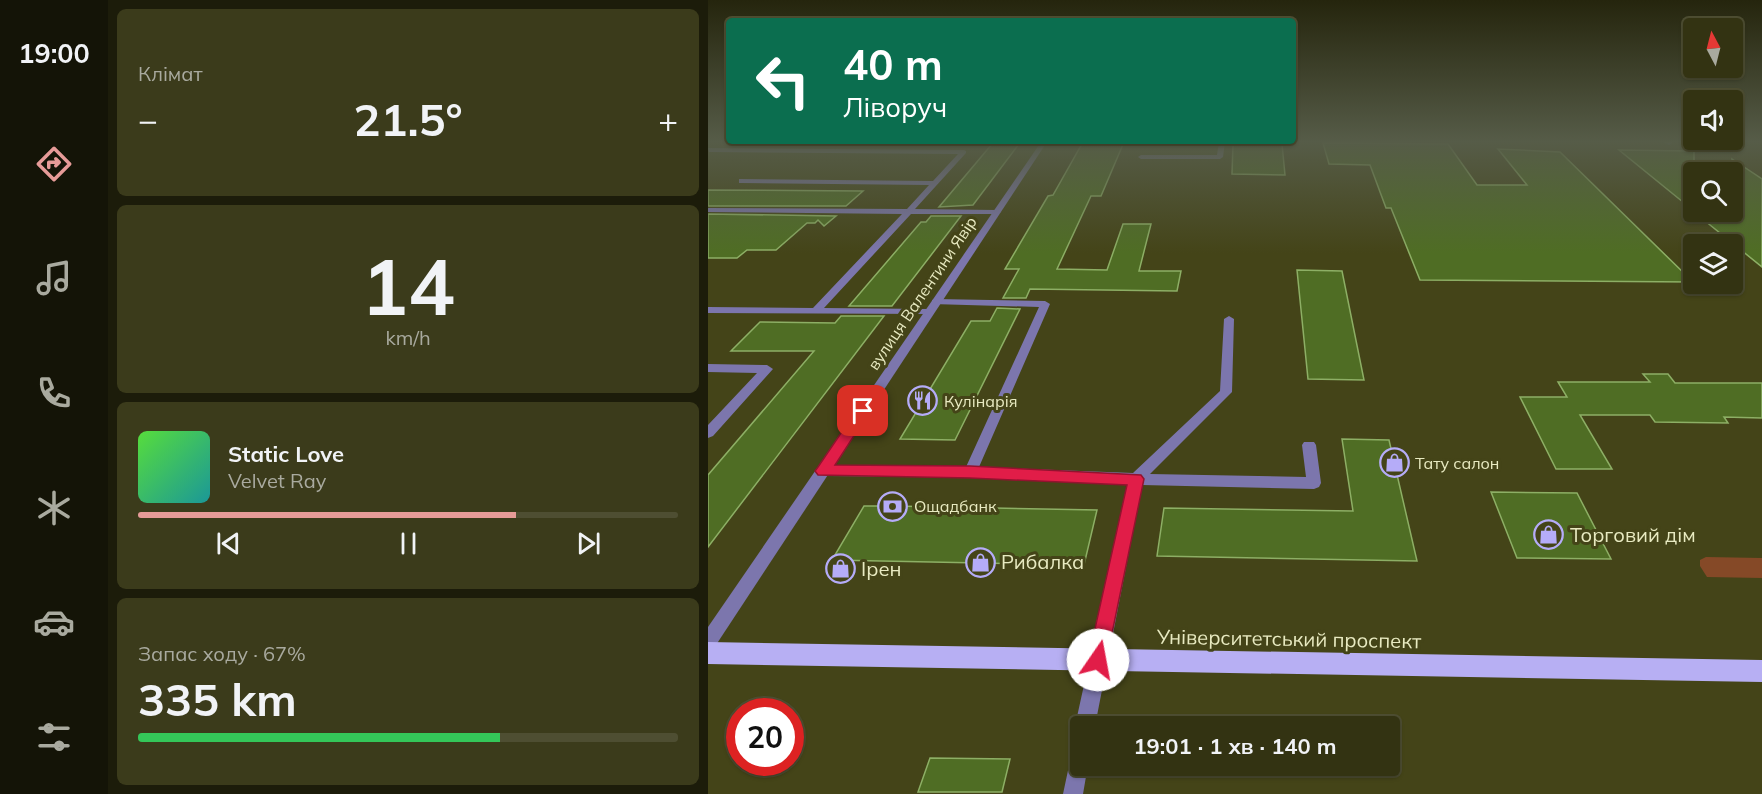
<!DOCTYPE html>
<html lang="uk">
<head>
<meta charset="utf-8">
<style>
  body { margin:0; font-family:Mulish,sans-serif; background:#3b3b1b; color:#f1f3f6; height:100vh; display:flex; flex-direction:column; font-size:22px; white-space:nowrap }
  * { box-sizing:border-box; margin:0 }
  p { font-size:20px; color:#a9aa9f }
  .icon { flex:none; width:33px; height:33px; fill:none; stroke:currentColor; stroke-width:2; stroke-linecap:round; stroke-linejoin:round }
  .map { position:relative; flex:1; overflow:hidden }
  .drawer { display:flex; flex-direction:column; gap:9px; padding:9px; background:#1c1c0a; width:600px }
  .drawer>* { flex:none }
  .banner { position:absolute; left:18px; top:18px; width:570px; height:126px; border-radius:6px; box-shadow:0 2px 4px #0004,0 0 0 2px #4e4e32; background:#0b6e4f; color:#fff; overflow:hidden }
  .needle { width:39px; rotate:353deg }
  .fabs { position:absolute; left:975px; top:18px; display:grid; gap:12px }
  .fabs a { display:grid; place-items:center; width:60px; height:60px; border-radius:6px; background:#333312; box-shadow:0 2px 4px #0004,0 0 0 2px #4e4e32; font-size:30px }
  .speed { position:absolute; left:18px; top:698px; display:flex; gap:12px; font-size:30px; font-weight:700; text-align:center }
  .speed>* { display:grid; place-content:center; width:78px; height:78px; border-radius:50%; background:#333312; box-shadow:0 2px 4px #0004,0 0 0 2px #4e4e32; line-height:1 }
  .speed .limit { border:9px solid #d22; background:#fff; color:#111 }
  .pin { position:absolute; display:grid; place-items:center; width:51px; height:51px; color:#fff; margin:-26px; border-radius:12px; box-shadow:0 3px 9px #0006 }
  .me { position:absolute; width:66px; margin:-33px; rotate:12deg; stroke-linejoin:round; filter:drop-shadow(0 0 4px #0008) }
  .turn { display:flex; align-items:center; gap:21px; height:126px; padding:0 18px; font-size:27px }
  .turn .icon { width:78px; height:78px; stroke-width:2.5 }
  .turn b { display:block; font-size:42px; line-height:51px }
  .big { font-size:45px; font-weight:700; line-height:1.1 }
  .drawer .widget { flex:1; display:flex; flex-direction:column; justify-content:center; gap:9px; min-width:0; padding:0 21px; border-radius:9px; background:#3b3b1b }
  .drawer .dial { align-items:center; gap:0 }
  .dial b { font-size:78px; line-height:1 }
  .song { display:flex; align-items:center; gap:18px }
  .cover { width:72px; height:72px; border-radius:9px; background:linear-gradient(135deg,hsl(110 70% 55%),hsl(180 70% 35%)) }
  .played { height:6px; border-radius:3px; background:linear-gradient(90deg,#e69b98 70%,#4e4e32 70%) }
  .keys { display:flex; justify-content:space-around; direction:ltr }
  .heat { display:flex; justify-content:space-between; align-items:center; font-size:33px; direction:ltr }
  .charge { height:9px; border-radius:4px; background:linear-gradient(90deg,#34c759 67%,#4e4e32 0) }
  .trip { position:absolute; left:362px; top:716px; width:330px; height:60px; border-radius:6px; background:#333312; box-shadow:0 2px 4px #0004,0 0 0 2px #4e4e32; font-weight:700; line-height:60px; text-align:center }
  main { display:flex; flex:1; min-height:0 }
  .dock { display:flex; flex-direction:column; width:108px; justify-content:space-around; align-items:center; background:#141407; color:#a9aa9f }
  .dock .icon { width:42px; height:42px }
  .dock .active { color:#e69b98 }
  .dock b { font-size:27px; color:#f1f3f6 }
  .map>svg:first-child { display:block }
  .green { fill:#854927 }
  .building { fill:#4f6d24; stroke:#8daf65; stroke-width:1.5 }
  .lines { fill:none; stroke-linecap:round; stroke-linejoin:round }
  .lane { fill:#7c76ad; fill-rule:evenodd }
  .street { fill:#7c76ad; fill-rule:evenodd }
  .primary { fill:#b7aff3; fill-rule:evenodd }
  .route { fill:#e11d48; stroke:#92132f; stroke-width:1.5 }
  .labels { text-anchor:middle; stroke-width:6; stroke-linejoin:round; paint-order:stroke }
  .street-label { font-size:16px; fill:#e8eac1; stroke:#444418 }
  .poi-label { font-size:16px; fill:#e8eac1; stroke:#444418; text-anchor:start }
  .near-poi-label { font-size:20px; fill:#e8eac1; stroke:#444418; text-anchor:start }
  .near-street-label { font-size:20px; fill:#e8eac1; stroke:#444418 }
</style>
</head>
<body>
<main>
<nav class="dock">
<b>19:00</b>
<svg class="icon active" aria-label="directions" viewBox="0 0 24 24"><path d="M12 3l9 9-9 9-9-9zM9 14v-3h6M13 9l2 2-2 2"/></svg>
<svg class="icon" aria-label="music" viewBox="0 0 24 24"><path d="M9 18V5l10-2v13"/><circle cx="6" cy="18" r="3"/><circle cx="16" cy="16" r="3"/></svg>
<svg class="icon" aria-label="phone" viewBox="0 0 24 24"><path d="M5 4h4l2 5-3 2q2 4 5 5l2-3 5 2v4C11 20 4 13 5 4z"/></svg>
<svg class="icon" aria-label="climate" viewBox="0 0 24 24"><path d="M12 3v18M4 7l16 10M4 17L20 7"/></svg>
<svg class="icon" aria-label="car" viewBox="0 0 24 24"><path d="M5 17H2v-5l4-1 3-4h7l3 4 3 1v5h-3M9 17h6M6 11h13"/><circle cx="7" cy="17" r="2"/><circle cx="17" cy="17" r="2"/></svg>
<svg class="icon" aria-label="filters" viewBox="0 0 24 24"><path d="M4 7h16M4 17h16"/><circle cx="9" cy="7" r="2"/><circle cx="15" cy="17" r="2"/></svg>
</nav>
<section class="drawer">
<div class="widget"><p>Клімат</p>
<div class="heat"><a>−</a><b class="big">21.5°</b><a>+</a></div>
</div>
<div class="widget dial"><b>14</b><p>km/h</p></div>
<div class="widget">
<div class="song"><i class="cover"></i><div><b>Static Love</b><p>Velvet Ray</p></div></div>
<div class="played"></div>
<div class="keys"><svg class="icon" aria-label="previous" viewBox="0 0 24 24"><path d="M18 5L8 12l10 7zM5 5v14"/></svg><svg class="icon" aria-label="pause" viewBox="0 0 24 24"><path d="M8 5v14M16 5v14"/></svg><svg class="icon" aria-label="next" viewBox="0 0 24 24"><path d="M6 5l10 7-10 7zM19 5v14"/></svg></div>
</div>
<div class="widget"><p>Запас ходу · 67%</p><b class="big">335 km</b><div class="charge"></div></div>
</section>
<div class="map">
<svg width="1054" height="794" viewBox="0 0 1054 794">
  <rect width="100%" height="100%" fill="#444418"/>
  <polygon class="green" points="998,557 1054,558 1054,578 999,577 992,566 992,560"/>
  <g class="building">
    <polygon points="375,142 416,142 393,196 383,196 349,269 399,270 415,224 443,224 431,271 473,271 469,291 322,289 318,298 295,298 311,269 297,269 340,196 345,195"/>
    <polygon points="615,143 740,144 769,185 819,185 790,149 852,152 985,282 712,280 683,208 678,208 662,165 621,164"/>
    <polygon points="284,144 311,144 265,205 231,207"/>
    <polygon points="525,144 574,144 577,175 524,174"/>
    <polygon points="911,150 986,151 986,211"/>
    <polygon points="1024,159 1054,179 1054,267 986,212 1024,212"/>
    <polygon points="0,190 155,191 138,206 0,206"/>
    <polygon points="0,214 128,216 116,226 110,220 107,223 99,223 68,250 39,250 29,258 0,258"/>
    <polygon points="223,216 253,216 184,306 141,306 213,222 218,222"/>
    <polygon points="589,270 634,271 656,380 600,379"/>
    <polygon points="289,308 312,309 247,440 192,439 263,321 282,321"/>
    <polygon points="133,316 176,316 0,547 0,475 106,351 23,351 52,322 127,323"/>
    <polygon points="935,374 960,374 967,383 1054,383 1054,418 1016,417 1020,423 947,422 942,415 872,415 904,469 848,469 812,397 859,397 850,382 942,382"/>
    <polygon points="634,439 681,440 709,561 449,556 456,508 645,511"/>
    <polygon points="783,492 869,493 903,559 809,558"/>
    <polygon points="156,506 185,506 389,510 376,565 124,560"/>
    <polygon points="222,758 302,759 294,792 210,792"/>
  </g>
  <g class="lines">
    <g class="lane">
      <polygon points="511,142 517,142 515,157 512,159 433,159 430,157 433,155 509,155"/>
      <polygon points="955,142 964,142 964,143 961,145"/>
      <polygon points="0,148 256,150 258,151 258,153 207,209 289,210 293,212 289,214 203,214 116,308 221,309 226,312 225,314 0,313 0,307 105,308 194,214 0,212 0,208 199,209 221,185 34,183 31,183 31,179 225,181 250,154 1,152"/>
      <polygon points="228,299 337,301 342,304 271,467 425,473 512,391 516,319 521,316 526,319 524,392 442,474 598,477 594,445 596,442 606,442 608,445 613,483 611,487 606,489 434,485 387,726 372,726 372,734 367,726 420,484 262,477 115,476 110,475 108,471 110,467 115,466 258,467 331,307 224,304 224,300"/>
      <polygon points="0,364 59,365 65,369 5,436 0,438 0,425 49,373 0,372"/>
      <polygon points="372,744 372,765 380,765 375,794 355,794 365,747"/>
    </g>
    <polygon class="street" points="333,142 339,142 6,648 0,651 0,627"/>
    <polygon class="primary" points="0,642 1054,660 1054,682 0,664"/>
  </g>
  <linearGradient id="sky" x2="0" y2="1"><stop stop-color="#25250d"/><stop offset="0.56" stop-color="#565c48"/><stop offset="1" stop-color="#565c48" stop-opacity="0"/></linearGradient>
  <rect width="1054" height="253" fill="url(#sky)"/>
  <polygon class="route" points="155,406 162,411 127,465 262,466 433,475 436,479 397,667 390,670 383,667 380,660 419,485 262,478 110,475 107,471 110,467 150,408"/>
  <defs>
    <symbol id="restaurant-ring" viewBox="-11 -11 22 22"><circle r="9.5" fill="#444418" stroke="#b5acf8" stroke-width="1.5"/><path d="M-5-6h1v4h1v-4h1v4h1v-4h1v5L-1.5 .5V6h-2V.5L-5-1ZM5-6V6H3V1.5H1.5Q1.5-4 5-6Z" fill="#b5acf8"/></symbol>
    <symbol id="shop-ring" viewBox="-11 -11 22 22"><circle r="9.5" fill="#444418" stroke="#b5acf8" stroke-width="1.5"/><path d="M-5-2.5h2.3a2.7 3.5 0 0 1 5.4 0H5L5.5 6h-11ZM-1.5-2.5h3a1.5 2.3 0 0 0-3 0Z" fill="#b5acf8"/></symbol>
    <symbol id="bank-ring" viewBox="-11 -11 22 22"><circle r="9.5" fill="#444418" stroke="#b5acf8" stroke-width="1.5"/><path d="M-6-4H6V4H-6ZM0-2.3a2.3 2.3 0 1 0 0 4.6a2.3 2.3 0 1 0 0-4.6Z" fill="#b5acf8"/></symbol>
  </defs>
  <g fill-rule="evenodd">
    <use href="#restaurant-ring" x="198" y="384" width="33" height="33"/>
    <use href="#shop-ring" x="670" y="446" width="33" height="33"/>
    <use href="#bank-ring" x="168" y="490" width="33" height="33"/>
    <use href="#shop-ring" x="824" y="518" width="33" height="33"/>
    <use href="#shop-ring" x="256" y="546" width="33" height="33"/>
    <use href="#shop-ring" x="116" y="552" width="33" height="33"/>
  </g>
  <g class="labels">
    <g class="street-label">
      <text transform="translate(214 293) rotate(-56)" y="6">вулиця Валентини Явір</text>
    </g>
    <g class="poi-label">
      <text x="236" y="407">Кулінарія</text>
      <text x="707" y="469">Тату салон</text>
      <text x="206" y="512">Ощадбанк</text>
    </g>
    <g class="near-poi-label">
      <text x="862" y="542">Торговий дім</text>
      <text x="293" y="569">Рибалка</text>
      <text x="153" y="576">Ірен</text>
    </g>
    <g class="near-street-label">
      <text transform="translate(581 639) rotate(1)" y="7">Університетський проспект</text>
    </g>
  </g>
</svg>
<div class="fabs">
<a><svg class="needle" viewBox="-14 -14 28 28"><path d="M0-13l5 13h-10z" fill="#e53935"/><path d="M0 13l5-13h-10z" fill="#a9aa9f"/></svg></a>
<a><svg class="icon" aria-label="sound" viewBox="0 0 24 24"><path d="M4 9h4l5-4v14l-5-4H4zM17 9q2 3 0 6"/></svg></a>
<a><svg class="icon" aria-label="search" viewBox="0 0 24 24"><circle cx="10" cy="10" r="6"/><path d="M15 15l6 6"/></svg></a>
<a><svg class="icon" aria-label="layers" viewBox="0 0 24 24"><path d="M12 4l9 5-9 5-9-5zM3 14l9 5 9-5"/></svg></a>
</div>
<div class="speed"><div class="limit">20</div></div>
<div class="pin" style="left:155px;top:411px;background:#d93025"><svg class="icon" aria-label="arrive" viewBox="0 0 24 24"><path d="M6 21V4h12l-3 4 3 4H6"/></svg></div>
<svg class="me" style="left:390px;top:660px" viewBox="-20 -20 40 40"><circle r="19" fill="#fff"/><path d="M0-13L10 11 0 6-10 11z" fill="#e11d48"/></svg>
<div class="trip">19:01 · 1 хв · 140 m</div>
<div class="banner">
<div class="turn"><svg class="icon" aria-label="left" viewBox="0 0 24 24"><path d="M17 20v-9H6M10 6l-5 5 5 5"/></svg><div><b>40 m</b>Ліворуч</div></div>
</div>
</div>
</main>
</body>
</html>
